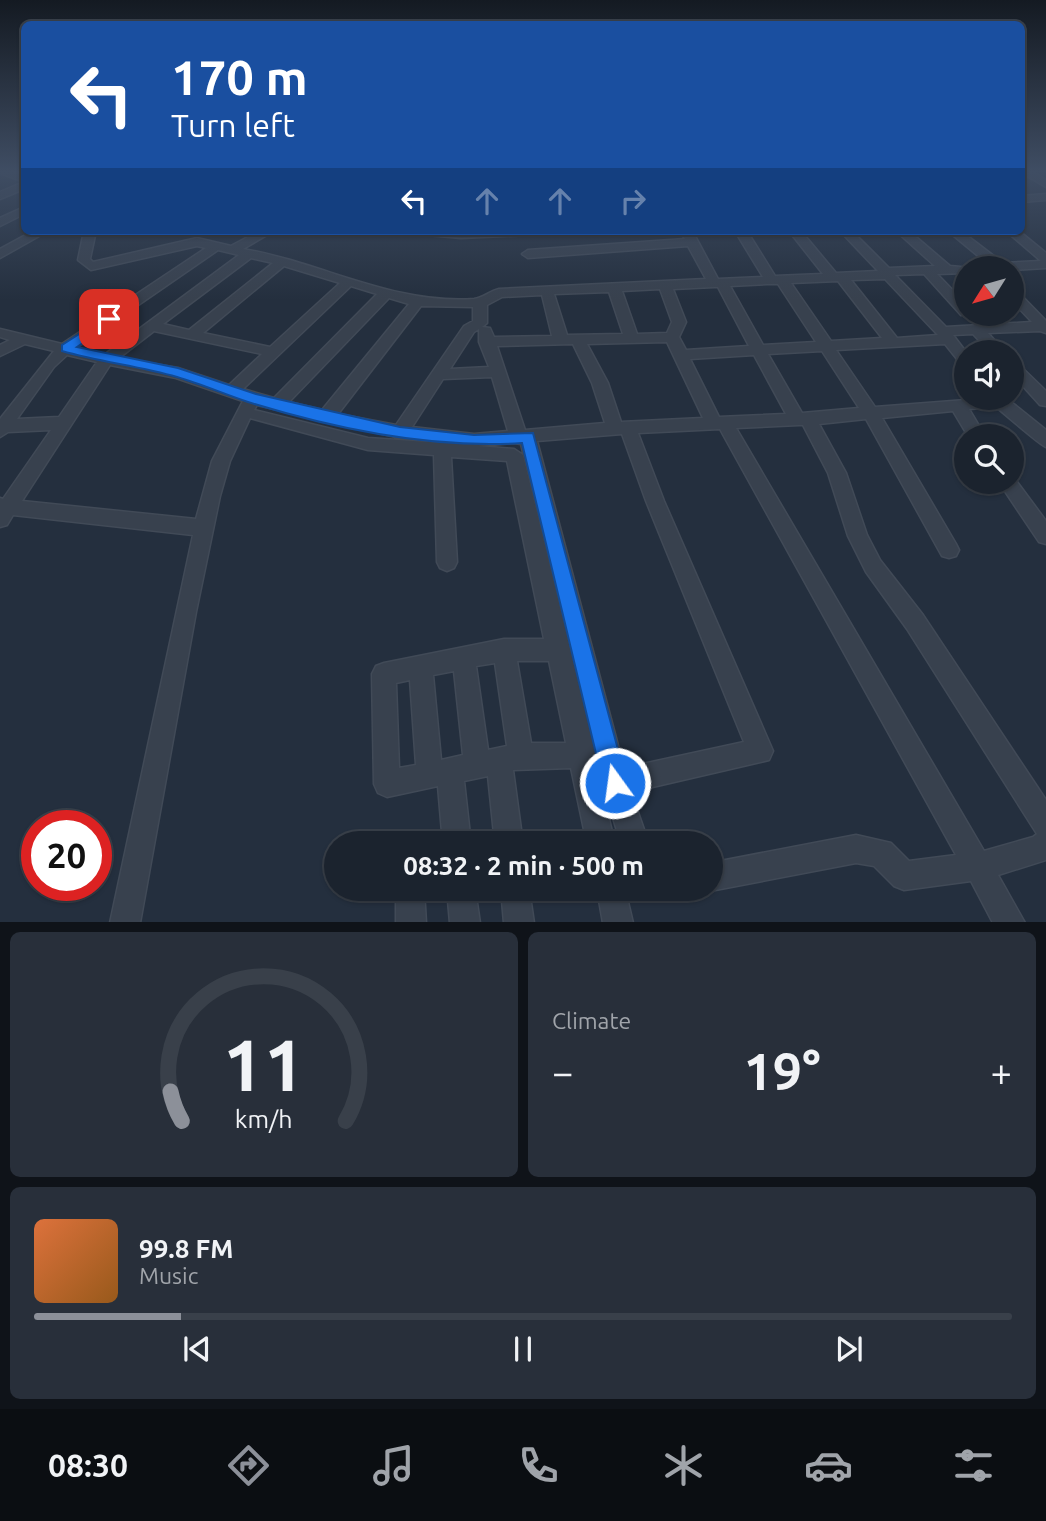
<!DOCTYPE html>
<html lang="en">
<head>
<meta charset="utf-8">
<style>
  body { margin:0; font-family:Ubuntu,sans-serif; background:#282f3a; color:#f1f3f6; height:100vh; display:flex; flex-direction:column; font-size:26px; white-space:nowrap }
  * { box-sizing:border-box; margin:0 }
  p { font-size:23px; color:#a0a4aa }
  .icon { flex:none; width:38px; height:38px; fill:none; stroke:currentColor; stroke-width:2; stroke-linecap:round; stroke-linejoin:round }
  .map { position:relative; height:922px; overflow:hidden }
  .details { display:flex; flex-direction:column; gap:10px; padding:10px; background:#0f1319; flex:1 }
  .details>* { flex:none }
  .top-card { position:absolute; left:21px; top:21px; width:1004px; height:214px; border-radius:10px; box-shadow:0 2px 5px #0004,0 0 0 2px #39404a; background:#1a4fa0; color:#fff; overflow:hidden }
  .needle { width:46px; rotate:233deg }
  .tools { position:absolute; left:954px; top:256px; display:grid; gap:14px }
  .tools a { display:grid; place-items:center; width:70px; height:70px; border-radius:50%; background:#1b232e; box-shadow:0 2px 5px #0004,0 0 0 2px #39404a; font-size:35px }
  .speed { position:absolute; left:21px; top:810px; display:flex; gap:14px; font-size:35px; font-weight:700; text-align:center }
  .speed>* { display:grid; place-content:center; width:91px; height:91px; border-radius:50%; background:#1b232e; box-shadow:0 2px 5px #0004,0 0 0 2px #39404a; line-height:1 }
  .speed .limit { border:10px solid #d22; background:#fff; color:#111 }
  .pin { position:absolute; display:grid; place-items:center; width:60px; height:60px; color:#fff; margin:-30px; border-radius:14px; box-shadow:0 4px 10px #0006 }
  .me { position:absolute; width:77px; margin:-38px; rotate:346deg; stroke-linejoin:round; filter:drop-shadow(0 0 5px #0008) }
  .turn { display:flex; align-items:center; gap:24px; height:147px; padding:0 35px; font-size:32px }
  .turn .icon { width:91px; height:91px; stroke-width:2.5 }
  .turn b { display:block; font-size:49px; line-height:60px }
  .lanes { display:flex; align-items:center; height:66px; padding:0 35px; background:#0003; justify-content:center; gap:35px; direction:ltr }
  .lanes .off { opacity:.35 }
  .big { font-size:52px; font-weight:700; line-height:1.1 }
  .details .widget { flex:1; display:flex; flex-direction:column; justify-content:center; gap:10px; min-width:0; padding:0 24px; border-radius:10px; background:#282f3a }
  .details .dial { align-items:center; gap:0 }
  .dial svg { height:182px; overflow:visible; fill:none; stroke:#39404a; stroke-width:7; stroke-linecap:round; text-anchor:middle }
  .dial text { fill:#f1f3f6; stroke:none }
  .song { display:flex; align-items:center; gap:21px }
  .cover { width:84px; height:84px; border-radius:10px; background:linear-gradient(135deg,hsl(20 70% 55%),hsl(30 70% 35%)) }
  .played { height:7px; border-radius:4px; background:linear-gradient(90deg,#8c9099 15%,#39404a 15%) }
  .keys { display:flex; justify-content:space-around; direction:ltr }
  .heat { display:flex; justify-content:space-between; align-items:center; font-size:38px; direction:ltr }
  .details .tiles { flex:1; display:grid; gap:10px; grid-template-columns:1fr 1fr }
  .widget:last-child { grid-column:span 2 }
  .trip { position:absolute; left:324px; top:831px; width:399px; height:70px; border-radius:35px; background:#1b232e; box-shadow:0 2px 5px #0004,0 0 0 2px #39404a; font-weight:700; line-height:70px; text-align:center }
  .tab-bar { display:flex; height:112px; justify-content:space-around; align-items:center; background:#0b0e12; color:#a0a4aa }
  .tab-bar .icon { width:49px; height:49px }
  .tab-bar .active { color:#8c9099 }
  .tab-bar b { font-size:32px; color:#f1f3f6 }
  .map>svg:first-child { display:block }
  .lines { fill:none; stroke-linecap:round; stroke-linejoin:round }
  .minor-casing { stroke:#414a57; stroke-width:3 }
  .minor { fill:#38414e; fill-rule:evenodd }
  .route { fill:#1a73e8; stroke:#114b97; stroke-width:2 }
</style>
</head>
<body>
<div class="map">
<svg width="1046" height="923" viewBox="0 0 1046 923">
  <rect width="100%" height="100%" fill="#242f3e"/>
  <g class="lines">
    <defs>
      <g id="minor">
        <polygon points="0,171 11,171 24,176 24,189 0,199 0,192 24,182 0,173"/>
        <polygon points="1022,171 1031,171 1046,180 1046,187 1022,173"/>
        <polygon points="1046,194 1046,200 1022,202 1022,196"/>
        <polygon points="24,207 24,214 0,226 0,218"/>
        <polygon points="33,231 48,231 0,258 0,249"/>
        <path d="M84,231h12l-6,28 3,3 104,-24 34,8 28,-15h15l-31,18c77,13 151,56 231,50 9,-1 16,-8 25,-10l207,-10 -18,-33 -160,12 -6,-4 6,-4 157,-11 -3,-5 4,-3 8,3 24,45 45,-2 -28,-46h12l28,45 48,-2 -34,-43h12l35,42 42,-2 -38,-40h12l37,37 46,-2 -39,-35h13l41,35 21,2h-5v5l-29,1 29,30v9h6l-11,2 -37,-41 -29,1 51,52 86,-5 -20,-21v-11l5,1 29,30v12l-6,-2 -52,2 17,19h-15l-17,-18 -20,1 13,17v14l-5,-2 -16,-20 -109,6 39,57 130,-10 41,33v17c-6,-2 -41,-33 -50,-40l-27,2 16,27h-17l-15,-25 -71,7 74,126 3,6 -3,6 -7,2 -7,-2 -76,-137 -47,5 27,49 21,62 13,25 43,55 123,185v60l-48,15 27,48h-32l-22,-42 -67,9 -10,-4 -20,-20 -18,-3 -146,28 -5,-2h5v-26l146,-28 35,8 18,18 47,-6 -236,-426 -82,4 26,68 109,250 -4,9 -138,32 18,52h-28l-14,-46h-3l11,46h-28l-16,-76 -58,2 10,74h-28l-7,-68 -24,5 7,63h-28l-5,-58 -51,11 -9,-4 -4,-9 -2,-110 4,-8 8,-3 120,-24h40l-37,-178 -56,-4 6,105 -3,6 -7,3 -7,-3 -3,-6 -3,-107 -66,-5 -118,-32 -20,43 -10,35 -24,116 -56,311h-30l83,-388 -180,-20 -6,10 -7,2v-29l3,1 48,-69 -43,2 -8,5v-18l54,-68 -29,-7 -25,12v-11l10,-5 -10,-3v-8l62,15 144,-96 -9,-2 -106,24 -13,-10zM218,250l21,5 -135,100 -28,-7zM251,258l22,5 -84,67 -26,-6zM284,266l56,17 -70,64 -67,-14zM885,279l52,55 1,1 -41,3 -46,-58zM838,281l44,57 -51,3 -40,-58zM767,284h11l38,58 -53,3 -33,-59zM351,286l26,8 -103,104 -31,-9zM714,287h4l31,59 -63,4 -7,-13 7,-15 -13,-33zM660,289l12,33 -5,11 -30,1 -15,-43zM609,292l14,42 -56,1 -13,-41zM542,295l10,41 -58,1 -4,-9 -8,-1 5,-4v-18l15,-8zM389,298l20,6 -87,106 -33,-8zM421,306l52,1v14l-9,5 -68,99 -58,-11zM479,329v13l10,25 -39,2 24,-37zM154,331l108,23 -33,31 -51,-17 -59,-10zM667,342l36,76 -82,4 -13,-39 -21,-39zM573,344l19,39 13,40 -80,7 -28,-84zM822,351l37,57 -57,5 -34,-59zM67,355l30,7 -38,55 -42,2 37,-52zM754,355l32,59 -67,3 -29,-58zM110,365l66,13 67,23 -31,60 -16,58 -174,-18zM492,377l16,54 -34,3 -62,-7 31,-48zM257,405l143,33 42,5 -74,-5 -114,-28zM799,425h4l25,48 20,63 18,36 41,57 130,205 -4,3 -49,14 -248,-423zM622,434l24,67 98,241 -120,26 -87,-327zM514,443l7,1 79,329 -77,-318 -9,-6 -36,-3zM517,661h32l17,82h-35zM495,663l12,83 -19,4 -12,-84zM454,671l9,84 -22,5 -8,-85zM410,680l6,85 -17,3 -3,-85z"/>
        <polygon points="410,231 559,231 553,234 461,238 416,234"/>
        <polygon points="948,231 961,231 1003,263 1041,261 1006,231 1019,231 1046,253 1046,268 1012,270 1012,268 985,268 989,265"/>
        <polygon points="1012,361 1017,363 1046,391 1046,406 1040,405 1012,374"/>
        <polygon points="1012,475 1046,521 1046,544 1039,542 998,481 1012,481"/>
        <polygon points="396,889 424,889 426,923 396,923"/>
        <polygon points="447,889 475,889 480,923 450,923"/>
        <polygon points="501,889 529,889 534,923 504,923"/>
        <polygon points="597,889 625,889 633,923 603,923"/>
      </g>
    </defs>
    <use href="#minor" class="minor-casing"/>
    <use href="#minor" class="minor"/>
  </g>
  <linearGradient id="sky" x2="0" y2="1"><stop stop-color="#141a22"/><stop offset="0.57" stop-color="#3f4d63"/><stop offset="1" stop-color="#3f4d63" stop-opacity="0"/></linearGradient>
  <rect width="1046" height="300" fill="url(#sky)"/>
  <path class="route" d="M109,315l6,4 -1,3 -37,25 101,21 78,26 144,33 74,8 59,-2 94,350 -4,8 -8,4 -9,-4 -3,-8 -81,-340c-92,6 -187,-14 -274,-41 -24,-8 -47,-18 -71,-25 -38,-11 -77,-15 -115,-26v-6z"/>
</svg>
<div class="tools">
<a><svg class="needle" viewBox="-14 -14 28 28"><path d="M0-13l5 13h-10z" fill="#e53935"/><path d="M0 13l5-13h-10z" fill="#a0a4aa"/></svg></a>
<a><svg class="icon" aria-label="sound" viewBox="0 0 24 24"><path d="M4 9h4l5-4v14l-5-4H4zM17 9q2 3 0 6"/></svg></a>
<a><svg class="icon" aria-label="search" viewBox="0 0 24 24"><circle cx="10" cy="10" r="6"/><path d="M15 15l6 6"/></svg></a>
</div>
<div class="speed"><div class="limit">20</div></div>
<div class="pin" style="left:109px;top:319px;background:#d93025"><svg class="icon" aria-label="arrive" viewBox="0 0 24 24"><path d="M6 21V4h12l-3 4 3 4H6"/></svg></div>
<svg class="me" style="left:615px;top:783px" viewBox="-20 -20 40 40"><circle r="17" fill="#1a73e8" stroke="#fff" stroke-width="3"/><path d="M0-11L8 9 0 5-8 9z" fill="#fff"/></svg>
<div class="trip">08:32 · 2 min · 500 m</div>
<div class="top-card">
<div class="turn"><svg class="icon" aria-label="left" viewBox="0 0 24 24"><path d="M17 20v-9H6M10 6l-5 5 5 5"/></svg><div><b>170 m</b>Turn left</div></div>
<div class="lanes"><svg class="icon" aria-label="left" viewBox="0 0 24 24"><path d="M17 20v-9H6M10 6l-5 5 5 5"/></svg><svg class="icon off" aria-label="ahead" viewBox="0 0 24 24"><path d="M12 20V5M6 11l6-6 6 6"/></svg><svg class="icon off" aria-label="ahead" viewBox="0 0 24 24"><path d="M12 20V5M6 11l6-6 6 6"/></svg><svg class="icon off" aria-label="right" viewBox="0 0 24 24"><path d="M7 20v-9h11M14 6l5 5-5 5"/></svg></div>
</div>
</div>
<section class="details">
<div class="tiles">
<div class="widget dial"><svg viewBox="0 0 100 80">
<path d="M14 69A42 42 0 1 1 86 69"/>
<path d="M14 69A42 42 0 0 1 9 56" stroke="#8c9099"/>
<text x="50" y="56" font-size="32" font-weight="700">11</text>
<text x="50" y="72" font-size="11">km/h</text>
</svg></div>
<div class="widget"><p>Climate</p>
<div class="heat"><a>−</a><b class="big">19°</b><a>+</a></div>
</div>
<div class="widget">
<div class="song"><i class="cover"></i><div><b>99.8 FM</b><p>Music</p></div></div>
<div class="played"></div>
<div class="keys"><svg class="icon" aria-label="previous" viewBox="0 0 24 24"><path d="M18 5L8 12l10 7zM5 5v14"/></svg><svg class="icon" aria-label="pause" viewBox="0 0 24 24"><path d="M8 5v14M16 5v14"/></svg><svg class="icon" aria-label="next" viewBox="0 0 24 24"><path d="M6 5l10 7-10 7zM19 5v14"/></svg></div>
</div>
</div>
</section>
<nav class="tab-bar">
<b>08:30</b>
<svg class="icon active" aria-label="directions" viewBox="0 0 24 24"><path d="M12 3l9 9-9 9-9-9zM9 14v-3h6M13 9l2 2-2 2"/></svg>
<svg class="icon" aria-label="music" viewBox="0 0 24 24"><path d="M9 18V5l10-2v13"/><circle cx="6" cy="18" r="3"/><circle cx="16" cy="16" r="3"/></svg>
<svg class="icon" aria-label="phone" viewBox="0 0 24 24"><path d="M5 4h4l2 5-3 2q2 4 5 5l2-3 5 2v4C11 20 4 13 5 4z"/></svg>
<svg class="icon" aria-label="climate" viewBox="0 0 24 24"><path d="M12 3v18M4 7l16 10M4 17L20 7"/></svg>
<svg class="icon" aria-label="car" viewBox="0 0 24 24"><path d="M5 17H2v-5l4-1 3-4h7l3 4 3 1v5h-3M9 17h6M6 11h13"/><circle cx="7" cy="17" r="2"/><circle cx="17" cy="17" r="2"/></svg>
<svg class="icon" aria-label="filters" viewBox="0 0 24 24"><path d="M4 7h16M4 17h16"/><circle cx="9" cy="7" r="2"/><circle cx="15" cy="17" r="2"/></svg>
</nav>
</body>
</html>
